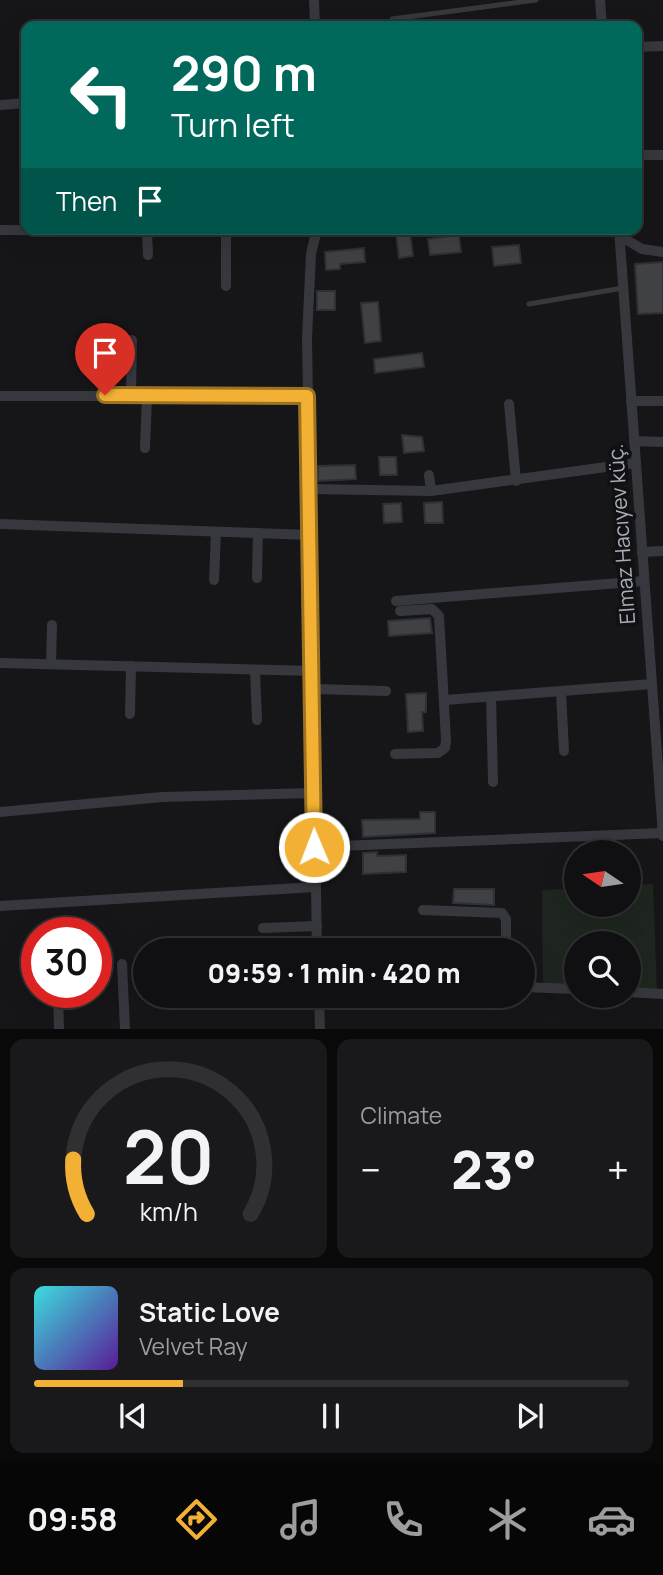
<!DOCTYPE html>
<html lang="en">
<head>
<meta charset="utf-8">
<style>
  body { margin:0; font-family:Manrope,sans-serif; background:#19191b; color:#f1f3f6; height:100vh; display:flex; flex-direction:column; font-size:26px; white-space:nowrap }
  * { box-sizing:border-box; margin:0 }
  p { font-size:23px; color:#9c9d9f }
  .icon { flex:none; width:38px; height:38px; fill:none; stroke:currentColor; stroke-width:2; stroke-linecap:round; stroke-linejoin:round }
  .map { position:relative; height:1029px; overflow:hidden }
  .details { display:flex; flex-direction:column; gap:10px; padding:10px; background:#09090a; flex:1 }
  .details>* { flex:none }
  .top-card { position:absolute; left:21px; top:21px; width:621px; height:214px; border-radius:14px; box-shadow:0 7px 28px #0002,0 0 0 2px #303032; background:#00695c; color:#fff; overflow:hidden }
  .needle { width:46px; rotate:283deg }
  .controls { position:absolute; left:564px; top:840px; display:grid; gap:14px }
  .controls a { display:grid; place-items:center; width:77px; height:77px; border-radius:50%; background:#101012; box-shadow:0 7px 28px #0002,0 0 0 2px #303032; font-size:35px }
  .speed { position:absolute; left:21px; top:917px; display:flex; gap:14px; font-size:35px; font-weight:700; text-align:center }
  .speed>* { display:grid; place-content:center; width:91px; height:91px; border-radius:50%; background:#101012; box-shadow:0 7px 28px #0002,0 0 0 2px #303032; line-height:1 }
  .speed .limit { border:10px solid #d22; background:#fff; color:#111 }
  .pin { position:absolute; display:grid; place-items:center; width:60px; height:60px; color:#fff; margin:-72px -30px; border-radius:50% 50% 50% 0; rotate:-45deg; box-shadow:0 0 7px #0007 }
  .pin .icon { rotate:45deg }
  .me { position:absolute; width:77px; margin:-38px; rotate:359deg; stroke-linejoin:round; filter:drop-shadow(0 0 5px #0008) }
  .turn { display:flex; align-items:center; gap:24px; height:147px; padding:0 35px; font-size:32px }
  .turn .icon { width:91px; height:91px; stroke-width:2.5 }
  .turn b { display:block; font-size:49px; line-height:60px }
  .then { display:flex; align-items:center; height:66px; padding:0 35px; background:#0003; gap:14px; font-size:26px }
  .big { font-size:52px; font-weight:800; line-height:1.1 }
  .details .widget { flex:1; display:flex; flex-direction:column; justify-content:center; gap:10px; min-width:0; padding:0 24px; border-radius:14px; background:#19191b }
  .details .dial { align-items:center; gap:0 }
  .dial svg { height:182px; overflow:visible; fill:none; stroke:#303032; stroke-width:7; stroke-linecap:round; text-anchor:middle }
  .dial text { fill:#f1f3f6; stroke:none }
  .song { display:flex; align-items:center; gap:21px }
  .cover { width:84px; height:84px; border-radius:10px; background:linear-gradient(135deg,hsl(180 70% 55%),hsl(270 70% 35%)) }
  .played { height:7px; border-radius:4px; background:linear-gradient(90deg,#f2b134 25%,#303032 25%) }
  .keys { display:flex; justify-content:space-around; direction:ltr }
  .heat { display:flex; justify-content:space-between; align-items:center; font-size:38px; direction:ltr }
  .details .tiles { flex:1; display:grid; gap:10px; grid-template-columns:1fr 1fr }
  .widget:last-child { grid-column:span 2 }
  .trip { position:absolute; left:133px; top:938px; width:402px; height:70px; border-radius:35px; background:#101012; box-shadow:0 7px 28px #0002,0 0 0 2px #303032; font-weight:800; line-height:70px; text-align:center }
  .tab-bar { display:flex; height:112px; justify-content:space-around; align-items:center; background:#060607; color:#9c9d9f }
  .tab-bar .icon { width:49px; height:49px }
  .tab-bar .on { color:#f2b134 }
  .tab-bar b { font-size:32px; color:#f1f3f6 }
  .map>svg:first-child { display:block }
  .green { fill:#1e261f }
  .building { fill:#404145; stroke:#303034; stroke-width:2 }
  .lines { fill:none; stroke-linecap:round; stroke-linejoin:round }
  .lane { stroke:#37383d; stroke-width:5 }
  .street { stroke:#37383d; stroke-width:10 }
  .route-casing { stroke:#9d7322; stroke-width:18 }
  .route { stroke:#f2b134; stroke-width:12 }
  .labels { text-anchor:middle; stroke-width:7; stroke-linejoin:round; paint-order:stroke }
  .street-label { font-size:21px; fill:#a8adb8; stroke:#111113 }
</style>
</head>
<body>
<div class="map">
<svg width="663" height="1029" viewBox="0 0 663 1029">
  <rect width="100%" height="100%" fill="#161618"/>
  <polygon class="green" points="653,884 657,992 628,990 628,943 576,943 576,986 543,983 542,890 576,888 576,905 628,905 628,885"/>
  <g class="building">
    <polygon points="410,232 413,256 399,258 396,234"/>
    <polygon points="459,235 461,252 430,255 428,239"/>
    <polygon points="519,245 521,263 494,266 492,247"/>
    <polygon points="364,248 365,262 340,264 340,269 326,270 325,252"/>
    <polygon points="663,262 663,313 638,314 635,264"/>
    <rect x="317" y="291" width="18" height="19"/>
    <polygon points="378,302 381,341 365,343 361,303"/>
    <polygon points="422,353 424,367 375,373 374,359"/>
    <polygon points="402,435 422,437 424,451 404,453"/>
    <polygon points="379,457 396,457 397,475 380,475"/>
    <polygon points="355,465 356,479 318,481 318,466"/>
    <polygon points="442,502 443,523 425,523 424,503"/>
    <polygon points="401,503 402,522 384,523 383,504"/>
    <polygon points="430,618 432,633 389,636 388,621"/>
    <polygon points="426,693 426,712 422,712 423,731 408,732 406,694"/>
    <polygon points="420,812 435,812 435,833 363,837 362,820 420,819"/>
    <polygon points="377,852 377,856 406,855 406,872 363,874 363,853"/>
    <polygon points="454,889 494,889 494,905 453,903"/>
  </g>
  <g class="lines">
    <g class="lane">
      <polyline points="392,19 536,0"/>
      <polyline points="529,304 623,288"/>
    </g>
    <g class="street">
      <polyline points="314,0 315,26"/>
      <polyline points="600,0 602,26"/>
      <polyline points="637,47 663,46"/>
      <polyline points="0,105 26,103"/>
      <polyline points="637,155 663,155"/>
      <polyline points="317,229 311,254 307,338 317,950"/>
      <polyline points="619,229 663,836"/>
      <polyline points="0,230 316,232 349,229"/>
      <polyline points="147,232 148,255"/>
      <polyline points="620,236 642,249 663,252"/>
      <polyline points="226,286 226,232"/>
      <polyline points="131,394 132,340"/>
      <polyline points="0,396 307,396"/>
      <polyline points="631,401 663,401"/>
      <polyline points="509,404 516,481"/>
      <polyline points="634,441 663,442"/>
      <polyline points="145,448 147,395"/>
      <polyline points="429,475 431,491"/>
      <polyline points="311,489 431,491 635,463"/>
      <polyline points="0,524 311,535"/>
      <polyline points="642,552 663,551"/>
      <polyline points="257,578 258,533"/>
      <polyline points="214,580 216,532"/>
      <polyline points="396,601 644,581"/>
      <polyline points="0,663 314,671"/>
      <polyline points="51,663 52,625"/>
      <polyline points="255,670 257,720"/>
      <polyline points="314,689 386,691"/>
      <polyline points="561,692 564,751"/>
      <polyline points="491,697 493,782"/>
      <polyline points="445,700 652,684"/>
      <polyline points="130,714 131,666"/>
      <polyline points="395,754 438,753 445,748 446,740 439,616 432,609 400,611"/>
      <polyline points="0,812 162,797 313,793"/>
      <polyline points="314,847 663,833"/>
      <polyline points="0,906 315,887"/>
      <polyline points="423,910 502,913 506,919 506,950"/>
      <polyline points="263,928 317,926"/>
      <polyline points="122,964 125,1029"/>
      <polyline points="523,987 576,989"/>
      <polyline points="58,992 59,1029"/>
      <polyline points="628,992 663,994"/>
      <polyline points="319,996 320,1029"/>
    </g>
  </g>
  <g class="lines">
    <defs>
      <polyline id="route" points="105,395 307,396 314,847"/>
    </defs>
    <use href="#route" class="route-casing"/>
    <use href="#route" class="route"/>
  </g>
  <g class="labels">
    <g class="street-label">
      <text transform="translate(622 534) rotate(-94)" y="7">Elmaz Hacıyev küç.</text>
    </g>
  </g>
</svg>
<div class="controls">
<a><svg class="needle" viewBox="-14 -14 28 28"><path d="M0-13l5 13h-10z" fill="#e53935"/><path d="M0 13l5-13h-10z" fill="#9c9d9f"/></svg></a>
<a><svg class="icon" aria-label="search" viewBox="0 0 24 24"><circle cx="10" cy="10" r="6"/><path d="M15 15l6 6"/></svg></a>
</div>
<div class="speed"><div class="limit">30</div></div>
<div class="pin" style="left:105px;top:395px;background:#d93025"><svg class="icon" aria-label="arrive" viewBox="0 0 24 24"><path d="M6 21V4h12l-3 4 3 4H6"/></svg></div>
<svg class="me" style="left:314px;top:847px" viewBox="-20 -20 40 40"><circle r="17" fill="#f2b134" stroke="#fff" stroke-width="3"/><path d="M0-11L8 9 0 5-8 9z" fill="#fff"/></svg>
<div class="trip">09:59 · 1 min · 420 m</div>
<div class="top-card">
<div class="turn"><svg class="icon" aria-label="left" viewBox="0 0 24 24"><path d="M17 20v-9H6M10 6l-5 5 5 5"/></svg><div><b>290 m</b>Turn left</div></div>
<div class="then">Then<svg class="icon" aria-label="arrive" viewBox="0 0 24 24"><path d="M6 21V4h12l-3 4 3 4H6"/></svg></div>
</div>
</div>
<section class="details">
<div class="tiles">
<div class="widget dial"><svg viewBox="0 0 100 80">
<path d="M14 69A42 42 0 1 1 86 69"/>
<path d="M14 69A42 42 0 0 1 8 45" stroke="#f2b134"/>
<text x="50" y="56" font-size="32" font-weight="700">20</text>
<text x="50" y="72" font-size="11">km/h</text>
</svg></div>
<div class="widget"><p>Climate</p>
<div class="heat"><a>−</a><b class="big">23°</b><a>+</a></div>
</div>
<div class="widget">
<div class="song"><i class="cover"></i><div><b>Static Love</b><p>Velvet Ray</p></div></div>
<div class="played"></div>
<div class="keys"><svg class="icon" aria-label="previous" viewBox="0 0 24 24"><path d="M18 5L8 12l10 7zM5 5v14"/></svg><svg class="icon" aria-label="pause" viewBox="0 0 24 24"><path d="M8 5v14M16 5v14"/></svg><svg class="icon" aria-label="next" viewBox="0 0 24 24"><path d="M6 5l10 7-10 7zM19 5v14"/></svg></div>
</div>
</div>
</section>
<nav class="tab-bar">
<b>09:58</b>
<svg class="icon on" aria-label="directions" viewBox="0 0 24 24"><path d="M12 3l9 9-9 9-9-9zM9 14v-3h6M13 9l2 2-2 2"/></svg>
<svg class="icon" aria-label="music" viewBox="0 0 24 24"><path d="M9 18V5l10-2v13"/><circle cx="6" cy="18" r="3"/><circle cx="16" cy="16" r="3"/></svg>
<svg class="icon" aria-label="phone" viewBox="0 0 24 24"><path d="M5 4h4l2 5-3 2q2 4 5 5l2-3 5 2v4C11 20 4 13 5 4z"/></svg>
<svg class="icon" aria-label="climate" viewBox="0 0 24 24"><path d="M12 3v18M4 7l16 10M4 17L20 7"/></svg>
<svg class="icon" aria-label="car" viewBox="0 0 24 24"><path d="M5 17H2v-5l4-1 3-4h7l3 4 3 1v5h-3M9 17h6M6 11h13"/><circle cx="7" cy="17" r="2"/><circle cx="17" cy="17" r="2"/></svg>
</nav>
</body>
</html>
